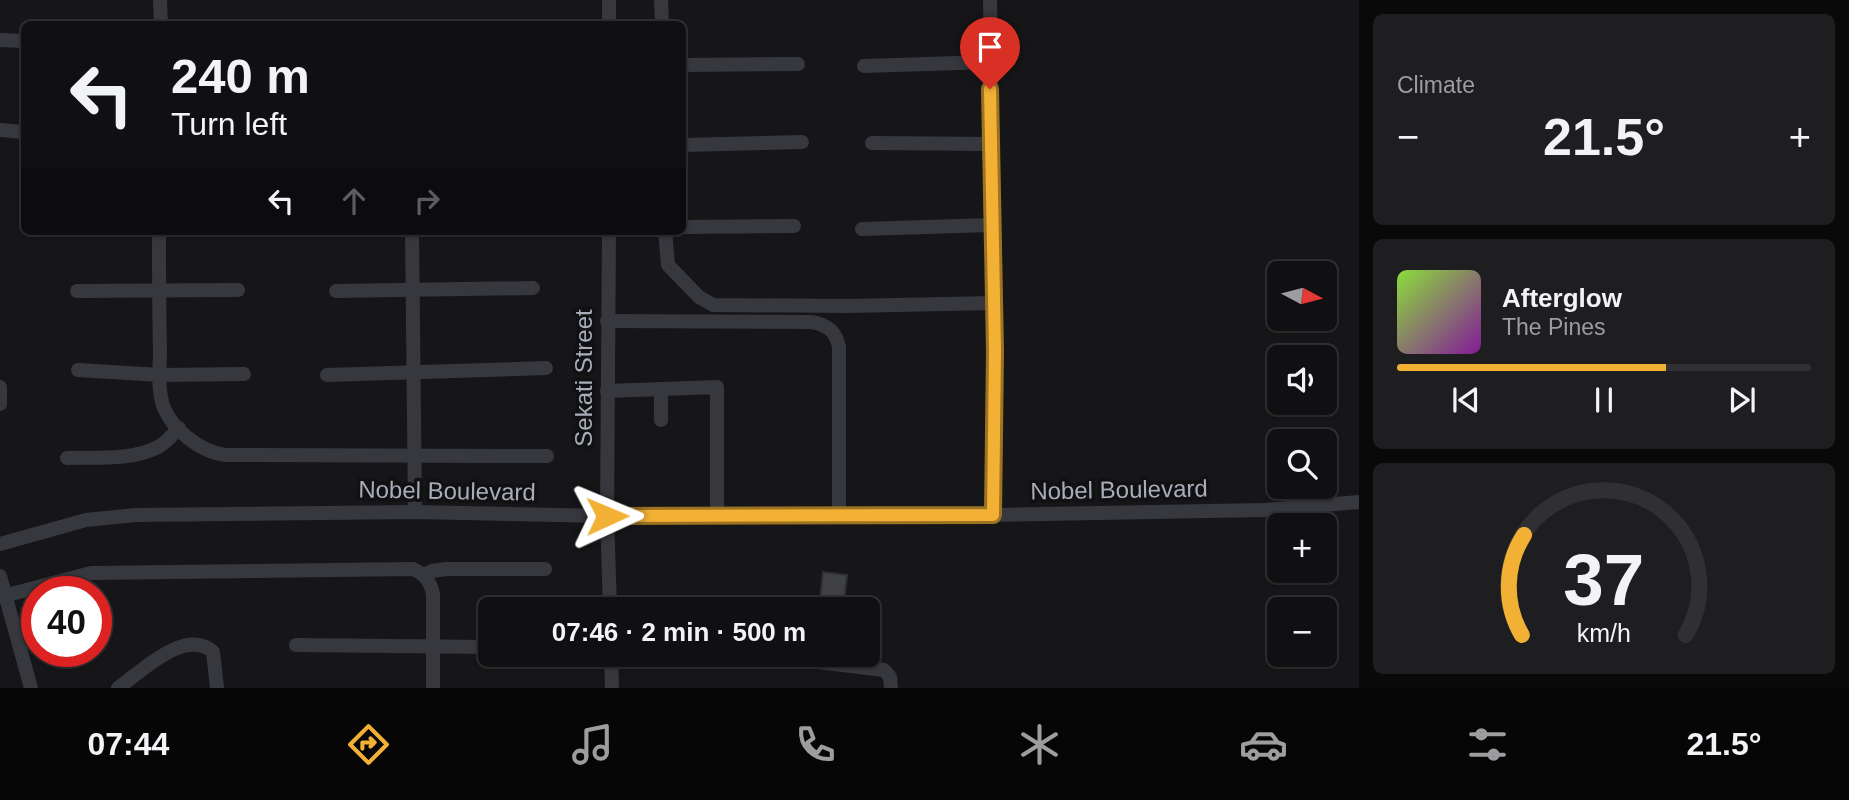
<!DOCTYPE html>
<html lang="en">
<head>
<meta charset="utf-8">
<style>
  body { margin:0; font-family:Helvetica,sans-serif; background:#1e1e20; color:#f1f3f6; height:100vh; display:flex; flex-direction:column; font-size:26px; white-space:nowrap }
  * { box-sizing:border-box; margin:0 }
  p { font-size:23px; color:#9c9d9f }
  .icon { flex:none; width:38px; height:38px; fill:none; stroke:currentColor; stroke-width:2; stroke-linecap:round; stroke-linejoin:round }
  .map { position:relative; flex:1; overflow:hidden }
  .drawer { display:flex; flex-direction:column; gap:14px; padding:14px; background:#09090a; width:490px }
  .drawer>* { flex:none }
  .banner { position:absolute; left:21px; top:21px; width:665px; height:214px; border-radius:10px; box-shadow:0 2px 5px #0004,0 0 0 2px #303032; background:#101012; color:#f1f3f6; overflow:hidden }
  .needle { width:46px; rotate:97deg }
  .tools { position:absolute; left:1267px; top:261px; display:grid; gap:14px }
  .tools a { display:grid; place-items:center; width:70px; height:70px; border-radius:10px; background:#101012; box-shadow:0 2px 5px #0004,0 0 0 2px #303032; font-size:35px }
  .speed { position:absolute; left:21px; top:576px; display:flex; gap:14px; font-size:35px; font-weight:700; text-align:center }
  .speed>* { display:grid; place-content:center; width:91px; height:91px; border-radius:50%; background:#101012; box-shadow:0 2px 5px #0004,0 0 0 2px #303032; line-height:1 }
  .speed .limit { border:10px solid #d22; background:#fff; color:#111 }
  .pin { position:absolute; display:grid; place-items:center; width:60px; height:60px; color:#fff; margin:-72px -30px; border-radius:50% 50% 50% 0; rotate:-45deg; box-shadow:0 0 7px #0007 }
  .pin .icon { rotate:45deg }
  .me { position:absolute; width:77px; margin:-38px; rotate:89deg; stroke-linejoin:round; filter:drop-shadow(0 0 5px #0008) }
  .turn { display:flex; align-items:center; gap:24px; height:147px; padding:0 35px; font-size:32px }
  .turn .icon { width:91px; height:91px; stroke-width:2.5 }
  .turn b { display:block; font-size:49px; line-height:60px }
  .lanes { display:flex; align-items:center; height:66px; padding:0 35px; background:#0003; justify-content:center; gap:35px; direction:ltr }
  .lanes .off { opacity:.35 }
  .big { font-size:52px; font-weight:700; line-height:1.1 }
  .drawer .widget { flex:1; display:flex; flex-direction:column; justify-content:center; gap:10px; min-width:0; padding:0 24px; border-radius:10px; background:#1e1e20 }
  .drawer .dial { align-items:center; gap:0 }
  .dial svg { height:182px; overflow:visible; fill:none; stroke:#303032; stroke-width:7; stroke-linecap:round; text-anchor:middle }
  .dial text { fill:#f1f3f6; stroke:none }
  .song { display:flex; align-items:center; gap:21px }
  .cover { width:84px; height:84px; border-radius:10px; background:linear-gradient(135deg,hsl(90 70% 55%),hsl(290 70% 35%)) }
  .played { height:7px; border-radius:4px; background:linear-gradient(90deg,#f2b134 65%,#303032 65%) }
  .keys { display:flex; justify-content:space-around; direction:ltr }
  .heat { display:flex; justify-content:space-between; align-items:center; font-size:38px; direction:ltr }
  .trip { position:absolute; left:478px; top:597px; width:402px; height:70px; border-radius:10px; background:#101012; box-shadow:0 2px 5px #0004,0 0 0 2px #303032; font-weight:700; line-height:70px; text-align:center }
  .dock { display:flex; height:112px; justify-content:space-around; align-items:center; background:#060607; color:#9c9d9f }
  .dock .icon { width:49px; height:49px }
  .dock .active { color:#f2b134 }
  .dock b { font-size:32px; color:#f1f3f6 }
  main { display:flex; flex:1; min-height:0 }
  .map>svg:first-child { display:block }
  .building { fill:#404145; stroke:#303034; stroke-width:2 }
  .lines { fill:none; stroke-linecap:round; stroke-linejoin:round }
  .minor { stroke:#37383d; stroke-width:14 }
  .route-casing { stroke:#9d7322; stroke-width:18 }
  .route { stroke:#f2b134; stroke-width:12 }
  .labels { text-anchor:middle; stroke-width:7; stroke-linejoin:round; paint-order:stroke }
  .street-label { font-size:24px; fill:#a8adb8; stroke:#111113 }
</style>
</head>
<body>
<main>
<div class="map">
<svg width="1359" height="688" viewBox="0 0 1359 688">
  <rect width="100%" height="100%" fill="#161618"/>
  <polygon class="building" points="823,572 847,575 843,609 819,609"/>
  <g class="lines">
    <g class="minor">
      <polyline points="160,0 161,24"/>
      <polyline points="609,0 609,24"/>
      <polyline points="661,0 662,24"/>
      <polyline points="990,0 995,351 993,515"/>
      <polyline points="0,40 24,41"/>
      <polyline points="682,65 798,64"/>
      <polyline points="864,66 990,62"/>
      <polyline points="0,130 24,132"/>
      <polyline points="872,143 991,144"/>
      <polyline points="682,145 802,142"/>
      <polyline points="682,227 794,226"/>
      <polyline points="862,229 992,225"/>
      <path d="M159,231c0,39 0,79 1,118 0,19 -3,41 4,59 9,22 37,44 61,47l322,1"/>
      <polyline points="412,231 415,512"/>
      <polyline points="609,231 607,516 610,609"/>
      <polyline points="665,231 668,265 699,297 713,305 847,306 994,303"/>
      <polyline points="77,291 238,290"/>
      <polyline points="336,291 533,288"/>
      <path d="M607,321l204,1c15,2 25,9 28,25v168"/>
      <polyline points="78,370 160,375 244,374"/>
      <polyline points="327,375 546,368"/>
      <polyline points="0,387 0,404"/>
      <polyline points="607,391 717,387 717,515"/>
      <polyline points="661,420 661,389"/>
      <path d="M67,458c29,-1 64,3 91,-11 8,-4 14,-12 21,-19"/>
      <polyline points="0,544 86,520 136,515 415,512 607,516 993,515 1264,510 1359,502"/>
      <polyline points="424,575 432,571 446,569 545,569"/>
      <polyline points="0,576 31,688"/>
      <path d="M0,597l91,-24 322,-4c12,5 17,12 20,25v94"/>
      <polyline points="296,645 490,647"/>
      <polyline points="611,654 612,688"/>
      <polyline points="809,661 884,670 890,677 891,688"/>
      <path d="M118,688c23,-16 67,-61 95,-36l4,36"/>
    </g>
  </g>
  <g class="lines">
    <defs>
      <polyline id="route" points="607,516 993,515 995,351 990,89"/>
    </defs>
    <use href="#route" class="route-casing"/>
    <use href="#route" class="route"/>
  </g>
  <g class="labels">
    <g class="street-label">
      <text transform="translate(584 378) rotate(-90)" y="8">Sekati Street</text>
      <text transform="translate(1119 490) rotate(-1)" y="8">Nobel Boulevard</text>
      <text transform="translate(447 491) rotate(1)" y="8">Nobel Boulevard</text>
    </g>
  </g>
</svg>
<div class="tools">
<a><svg class="needle" viewBox="-14 -14 28 28"><path d="M0-13l5 13h-10z" fill="#e53935"/><path d="M0 13l5-13h-10z" fill="#9c9d9f"/></svg></a>
<a><svg class="icon" aria-label="sound" viewBox="0 0 24 24"><path d="M4 9h4l5-4v14l-5-4H4zM17 9q2 3 0 6"/></svg></a>
<a><svg class="icon" aria-label="search" viewBox="0 0 24 24"><circle cx="10" cy="10" r="6"/><path d="M15 15l6 6"/></svg></a>
<a>+</a>
<a>−</a>
</div>
<div class="speed"><div class="limit">40</div></div>
<div class="pin" style="left:990px;top:89px;background:#d93025"><svg class="icon" aria-label="arrive" viewBox="0 0 24 24"><path d="M6 21V4h12l-3 4 3 4H6"/></svg></div>
<svg class="me" style="left:607px;top:516px" viewBox="-20 -20 40 40"><path d="M0-17L14 15 0 8-14 15z" fill="#f2b134" stroke="#fff" stroke-width="4"/></svg>
<div class="trip">07:46 · 2 min · 500 m</div>
<div class="banner">
<div class="turn"><svg class="icon" aria-label="left" viewBox="0 0 24 24"><path d="M17 20v-9H6M10 6l-5 5 5 5"/></svg><div><b>240 m</b>Turn left</div></div>
<div class="lanes"><svg class="icon" aria-label="left" viewBox="0 0 24 24"><path d="M17 20v-9H6M10 6l-5 5 5 5"/></svg><svg class="icon off" aria-label="ahead" viewBox="0 0 24 24"><path d="M12 20V5M6 11l6-6 6 6"/></svg><svg class="icon off" aria-label="right" viewBox="0 0 24 24"><path d="M7 20v-9h11M14 6l5 5-5 5"/></svg></div>
</div>
</div>
<section class="drawer">
<div class="widget"><p>Climate</p>
<div class="heat"><a>−</a><b class="big">21.5°</b><a>+</a></div>
</div>
<div class="widget">
<div class="song"><i class="cover"></i><div><b>Afterglow</b><p>The Pines</p></div></div>
<div class="played"></div>
<div class="keys"><svg class="icon" aria-label="previous" viewBox="0 0 24 24"><path d="M18 5L8 12l10 7zM5 5v14"/></svg><svg class="icon" aria-label="pause" viewBox="0 0 24 24"><path d="M8 5v14M16 5v14"/></svg><svg class="icon" aria-label="next" viewBox="0 0 24 24"><path d="M6 5l10 7-10 7zM19 5v14"/></svg></div>
</div>
<div class="widget dial"><svg viewBox="0 0 100 80">
<path d="M14 69A42 42 0 1 1 86 69"/>
<path d="M14 69A42 42 0 0 1 15 25" stroke="#f2b134"/>
<text x="50" y="56" font-size="32" font-weight="700">37</text>
<text x="50" y="72" font-size="11">km/h</text>
</svg></div>
</section>
</main>
<nav class="dock">
<b>07:44</b>
<svg class="icon active" aria-label="directions" viewBox="0 0 24 24"><path d="M12 3l9 9-9 9-9-9zM9 14v-3h6M13 9l2 2-2 2"/></svg>
<svg class="icon" aria-label="music" viewBox="0 0 24 24"><path d="M9 18V5l10-2v13"/><circle cx="6" cy="18" r="3"/><circle cx="16" cy="16" r="3"/></svg>
<svg class="icon" aria-label="phone" viewBox="0 0 24 24"><path d="M5 4h4l2 5-3 2q2 4 5 5l2-3 5 2v4C11 20 4 13 5 4z"/></svg>
<svg class="icon" aria-label="climate" viewBox="0 0 24 24"><path d="M12 3v18M4 7l16 10M4 17L20 7"/></svg>
<svg class="icon" aria-label="car" viewBox="0 0 24 24"><path d="M5 17H2v-5l4-1 3-4h7l3 4 3 1v5h-3M9 17h6M6 11h13"/><circle cx="7" cy="17" r="2"/><circle cx="17" cy="17" r="2"/></svg>
<svg class="icon" aria-label="filters" viewBox="0 0 24 24"><path d="M4 7h16M4 17h16"/><circle cx="9" cy="7" r="2"/><circle cx="15" cy="17" r="2"/></svg>
<b>21.5°</b>
</nav>
</body>
</html>
